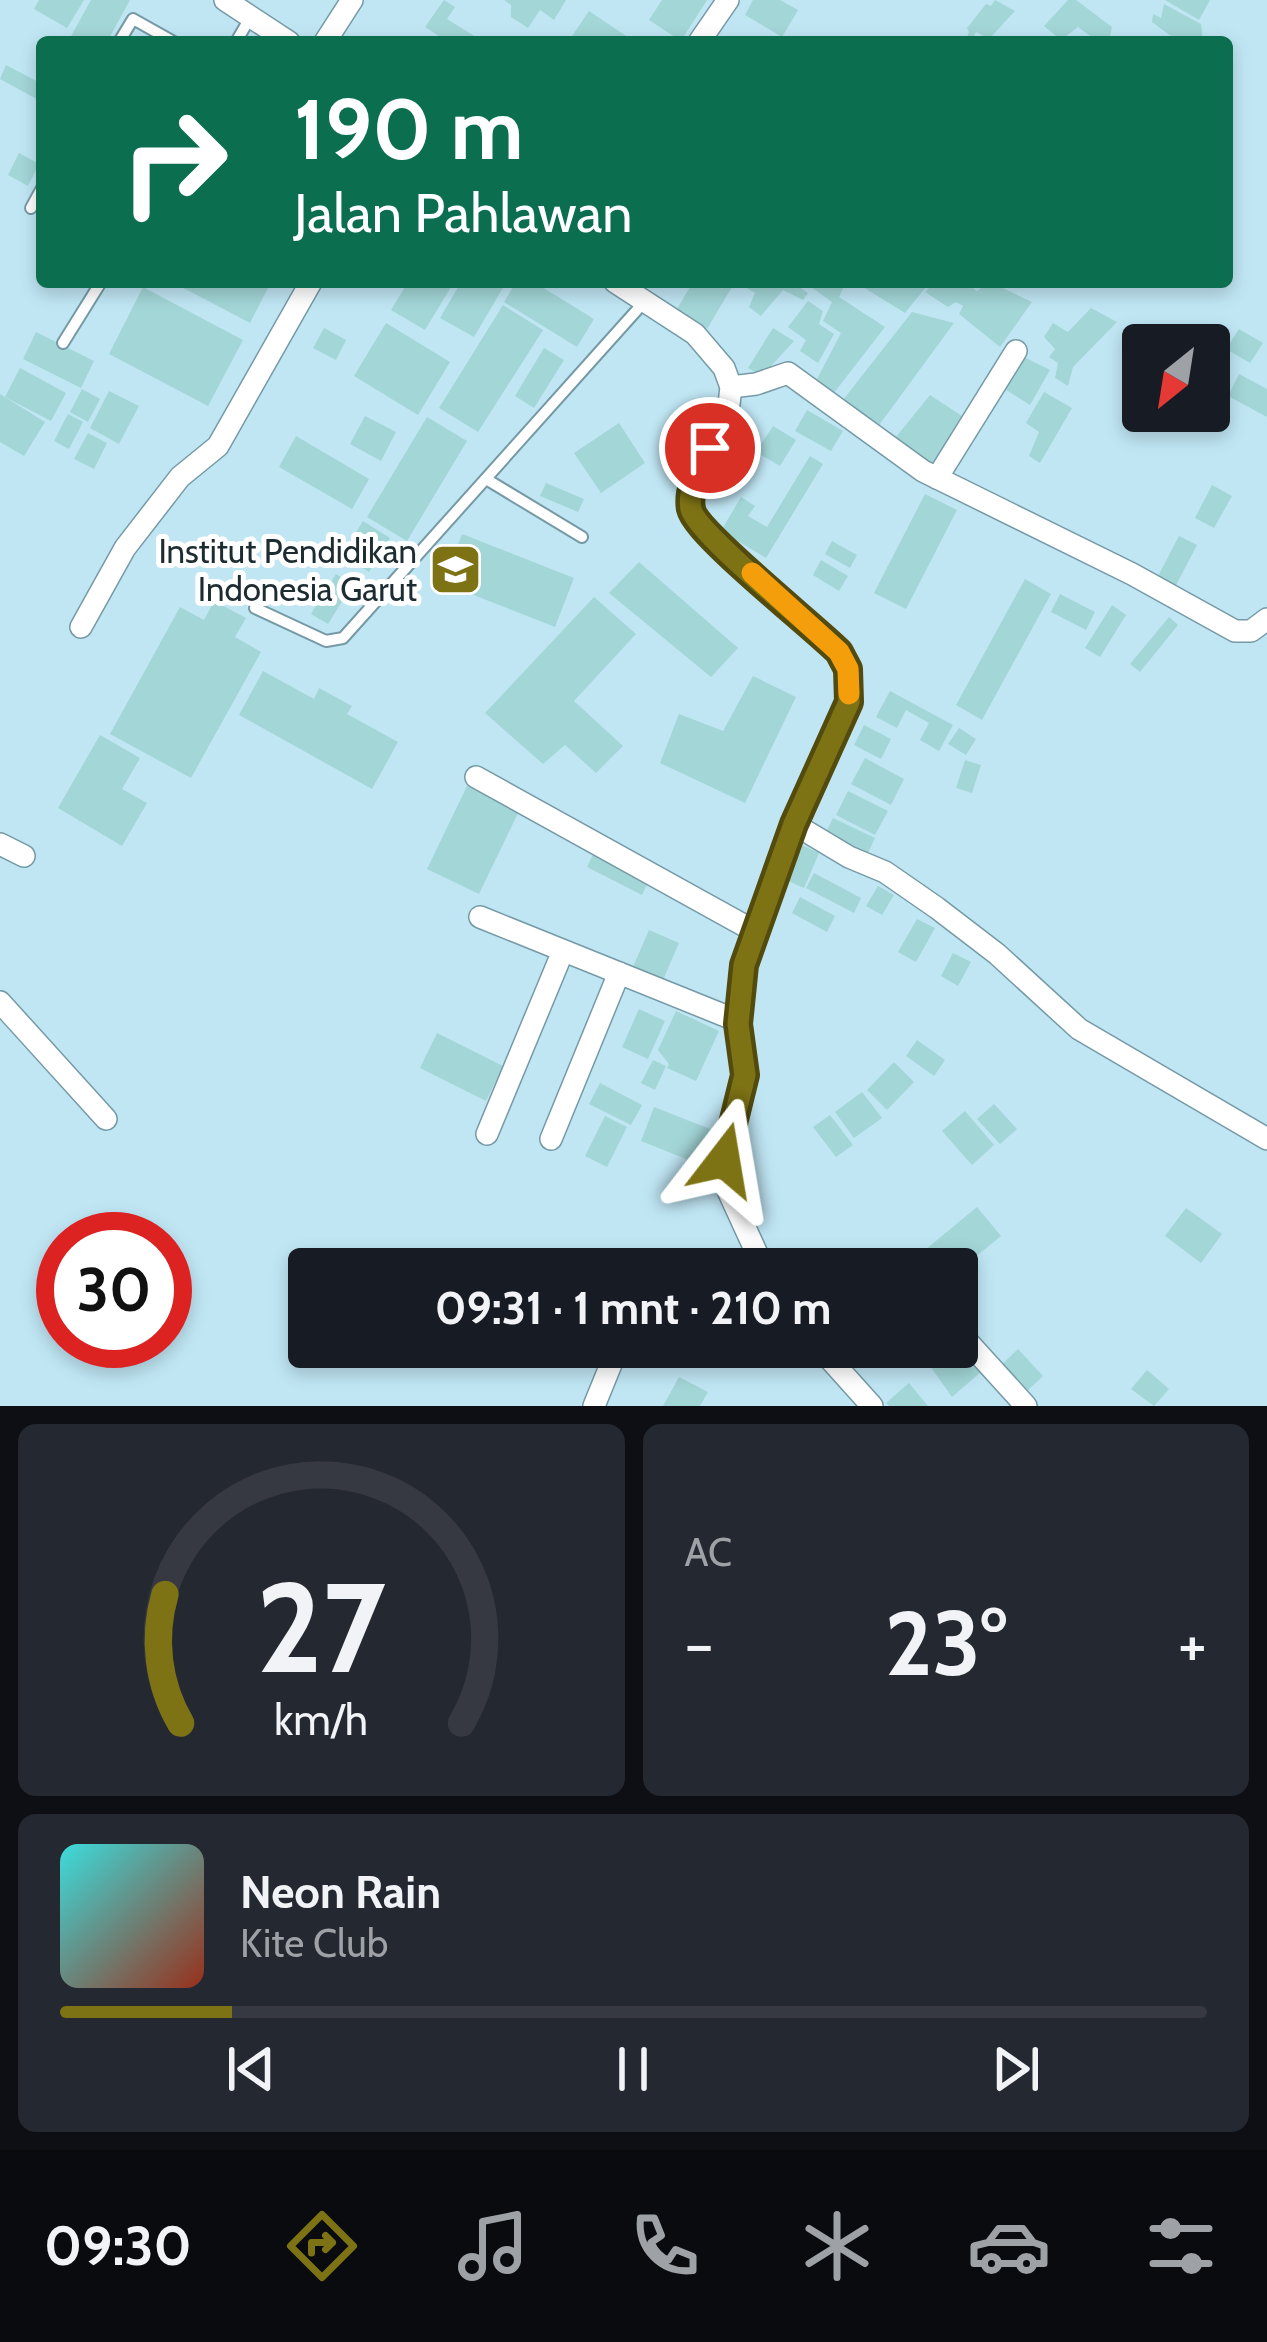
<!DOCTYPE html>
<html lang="id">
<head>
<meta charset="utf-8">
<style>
  body { margin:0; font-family:Cabin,sans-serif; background:#242831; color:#f1f3f6; height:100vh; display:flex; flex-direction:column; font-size:45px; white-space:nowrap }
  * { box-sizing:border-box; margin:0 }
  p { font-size:39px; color:#9ea1a6 }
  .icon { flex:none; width:66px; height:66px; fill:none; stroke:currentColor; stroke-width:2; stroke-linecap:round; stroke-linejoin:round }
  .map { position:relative; height:1406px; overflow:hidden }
  .sheet { display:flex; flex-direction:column; gap:18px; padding:18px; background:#0d0f14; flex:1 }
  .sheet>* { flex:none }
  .banner { position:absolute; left:36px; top:36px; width:1197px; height:252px; border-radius:12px; box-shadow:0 6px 18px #0003; background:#0b6e4f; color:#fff; overflow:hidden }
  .needle { width:78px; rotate:210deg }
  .controls { position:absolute; left:1122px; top:324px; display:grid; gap:24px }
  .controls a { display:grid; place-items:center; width:108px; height:108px; border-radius:12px; background:#171b24; box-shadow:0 6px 18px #0003; font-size:60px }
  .speed { position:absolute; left:36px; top:1212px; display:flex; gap:24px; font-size:60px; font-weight:700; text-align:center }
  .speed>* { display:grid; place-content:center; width:156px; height:156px; border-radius:50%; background:#171b24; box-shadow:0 6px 18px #0003; line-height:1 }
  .speed .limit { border:18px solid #d22; background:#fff; color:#111 }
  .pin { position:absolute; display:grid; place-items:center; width:102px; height:102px; color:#fff; margin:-51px; border:6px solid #fff; border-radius:50%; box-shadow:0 3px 12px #0007 }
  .me { position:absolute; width:132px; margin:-66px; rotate:14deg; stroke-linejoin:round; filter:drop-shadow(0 0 9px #0008) }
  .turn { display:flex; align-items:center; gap:42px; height:252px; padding:0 60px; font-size:54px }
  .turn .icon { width:156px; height:156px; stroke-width:2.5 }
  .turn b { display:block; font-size:84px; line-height:102px }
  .big { font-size:90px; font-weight:800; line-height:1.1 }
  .sheet .widget { flex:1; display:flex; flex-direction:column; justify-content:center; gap:18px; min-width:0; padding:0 42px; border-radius:18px; background:#242831 }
  .sheet .dial { align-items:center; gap:0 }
  .dial svg { height:312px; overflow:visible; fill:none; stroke:#363941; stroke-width:7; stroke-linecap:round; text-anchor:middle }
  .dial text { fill:#f1f3f6; stroke:none }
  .song { display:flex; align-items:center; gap:36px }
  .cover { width:144px; height:144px; border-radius:18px; background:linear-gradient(135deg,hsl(180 70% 55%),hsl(10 70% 35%)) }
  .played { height:12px; border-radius:6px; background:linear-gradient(90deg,#7e7314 15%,#363941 15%) }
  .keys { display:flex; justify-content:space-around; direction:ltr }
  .heat { display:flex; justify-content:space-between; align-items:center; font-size:66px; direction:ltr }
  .sheet .tiles { flex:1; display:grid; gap:18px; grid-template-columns:1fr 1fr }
  .widget:last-child { grid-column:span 2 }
  .trip { position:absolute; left:288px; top:1248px; width:690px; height:120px; border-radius:12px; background:#171b24; box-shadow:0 6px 18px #0003; font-weight:800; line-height:120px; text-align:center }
  .dock { display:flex; height:192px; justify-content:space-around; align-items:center; background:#090b0e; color:#9ea1a6 }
  .dock .icon { width:84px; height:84px }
  .dock .selected { color:#7e7314 }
  .dock b { font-size:54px; color:#f1f3f6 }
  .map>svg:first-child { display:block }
  .building { fill:#a3d6d7 }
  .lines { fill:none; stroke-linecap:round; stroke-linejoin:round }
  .lane-casing { stroke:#759aa6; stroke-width:14 }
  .street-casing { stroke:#759aa6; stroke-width:24 }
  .lane { stroke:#fff; stroke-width:10 }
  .street { stroke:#fff; stroke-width:21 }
  .route-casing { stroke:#524b0d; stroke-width:30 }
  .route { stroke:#7e7314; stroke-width:21 }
  .slow { stroke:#f59e0b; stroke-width:21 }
  .labels { text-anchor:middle; stroke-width:10; stroke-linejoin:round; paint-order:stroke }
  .poi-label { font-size:33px; fill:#1d2c31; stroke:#fff; text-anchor:end }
</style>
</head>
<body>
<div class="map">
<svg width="1267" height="1406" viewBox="0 0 1267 1406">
  <rect width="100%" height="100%" fill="#c0e6f4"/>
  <g class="building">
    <polygon points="39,0 84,0 67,28 34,9"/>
    <polygon points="91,0 130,0 107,42 78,42 70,38"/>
    <polygon points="444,0 455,7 447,19 484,42 448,42 425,27"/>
    <polygon points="504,0 566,0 554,20 540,10 528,28 511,17 511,5"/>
    <polygon points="662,0 707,0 681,41 649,20"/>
    <polygon points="753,0 780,0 798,10 782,37 745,15"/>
    <polygon points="995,0 1015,11 989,39 976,32 971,42 965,42 969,32 967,28 986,4 991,6"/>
    <polygon points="1068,0 1076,0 1112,27 1109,42 1098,42 1078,27 1061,40 1044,26"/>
    <polygon points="1165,0 1210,0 1199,20"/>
    <polygon points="1164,4 1201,24 1203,42 1179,42 1152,22 1153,14 1161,18"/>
    <polygon points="589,11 635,42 568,42"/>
    <polygon points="6,65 42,84 42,102 0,79"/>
    <polygon points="19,153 39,164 28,186 8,175"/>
    <polygon points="172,282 271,282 250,323"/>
    <polygon points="408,282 454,282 425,330 391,310"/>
    <polygon points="461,282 497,282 504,286 474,337 440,318"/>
    <polygon points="516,282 534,282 594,319 577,347 504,302"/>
    <polygon points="693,282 735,282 707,329 677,309"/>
    <polygon points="737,282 801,282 798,286 808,293 803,300 783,290 761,316 749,307 755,293"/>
    <polygon points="804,282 846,282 839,297 885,327 830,398 814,385 841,333 823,321 832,302"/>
    <polygon points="855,282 930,282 905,313"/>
    <polygon points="935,282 964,282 977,291 990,282 1032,302 1000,347 959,314 963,306 956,302 948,307 925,292"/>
    <polygon points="143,287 243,340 208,406 109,354"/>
    <polygon points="808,301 823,311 819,324 834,334 818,363 800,351 806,340 788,327"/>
    <polygon points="503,305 543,330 478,432 439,408"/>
    <polygon points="1091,308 1117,322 1073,367 1068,386 1055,378 1058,363 1049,357 1055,349 1044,337 1053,323 1068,332"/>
    <polygon points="912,312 954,323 874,432 839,405"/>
    <polygon points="386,323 450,362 418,415 354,376"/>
    <polygon points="324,328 346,340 336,360 313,348"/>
    <polygon points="773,328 794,341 762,376 748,368"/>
    <polygon points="1239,329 1263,343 1250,363 1226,349"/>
    <polygon points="36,332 94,361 81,388 23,359"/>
    <polygon points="544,348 564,360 534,408 515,396"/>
    <polygon points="1022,356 1050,370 1030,405 1003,388"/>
    <polygon points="20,368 66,393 51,421 5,397"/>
    <polygon points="1239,374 1267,389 1267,417 1228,396"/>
    <polygon points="82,389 100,399 88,422 70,412"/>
    <polygon points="109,391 139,406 119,444 90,428"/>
    <polygon points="1044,392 1072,408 1040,463 1029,456 1039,432 1026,423"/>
    <polygon points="0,394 45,422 24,456 0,442"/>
    <polygon points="930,395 968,420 935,471 892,442"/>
    <polygon points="1209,397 1217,401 1203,430 1188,423 1194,411 1209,411"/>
    <polygon points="807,410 843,431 831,451 795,431"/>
    <polygon points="68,414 83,422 69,449 54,441"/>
    <polygon points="365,416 396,432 381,461 350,444"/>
    <polygon points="427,417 467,441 407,541 367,517"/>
    <polygon points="619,423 645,463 601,493 574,453"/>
    <polygon points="773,426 796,440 780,466 756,452"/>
    <polygon points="88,433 107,443 94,469 74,459"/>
    <polygon points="296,436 369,479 352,509 279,467"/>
    <polygon points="810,456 823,464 766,558 721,531 741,497 755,506 748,516 767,527"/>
    <polygon points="546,483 584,499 578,512 540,496"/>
    <polygon points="1212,485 1232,496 1214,528 1195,518"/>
    <polygon points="925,494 957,510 906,609 874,593"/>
    <polygon points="363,521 390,538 369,572 342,555"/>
    <polygon points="462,534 574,578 555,627 443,583"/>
    <polygon points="1179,536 1197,545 1174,589 1156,580"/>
    <polygon points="832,541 857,555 850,568 825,554"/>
    <polygon points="821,560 848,576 839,591 813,575"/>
    <polygon points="639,562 738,648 711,677 609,593"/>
    <polygon points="336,574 353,584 328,624 311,614"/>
    <polygon points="1025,579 1051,594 982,720 956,705"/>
    <polygon points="1060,594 1095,612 1086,630 1051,612"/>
    <polygon points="594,597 636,634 574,701 623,746 596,773 565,745 543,764 485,713"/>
    <polygon points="214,601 246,618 235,637 261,652 191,778 110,734 180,607 204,620"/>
    <polygon points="1112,605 1126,615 1100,657 1085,648"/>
    <polygon points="1169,617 1178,625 1140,672 1130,664"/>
    <polygon points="263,671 314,699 319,688 352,706 347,714 398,742 372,789 239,715"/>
    <polygon points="753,676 796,697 745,803 660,763 679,714 723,731"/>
    <polygon points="890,691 953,725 939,751 920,740 929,723 906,710 897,728 876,717"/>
    <polygon points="864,725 891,739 881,759 854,745"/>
    <polygon points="959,728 976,739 966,755 948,744"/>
    <polygon points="100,735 140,758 122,789 147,803 122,846 58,808"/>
    <polygon points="865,758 904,779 891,805 851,784"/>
    <polygon points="965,760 981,765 972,793 956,788"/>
    <polygon points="468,784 520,809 479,894 427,869"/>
    <polygon points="848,791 888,811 875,835 836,815"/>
    <polygon points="833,818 875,838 865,859 823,838"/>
    <polygon points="802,845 819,853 804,888 786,880"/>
    <polygon points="595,850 650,879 642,895 587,867"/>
    <polygon points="814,873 861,898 854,913 806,888"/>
    <polygon points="878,886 894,895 882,915 866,906"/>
    <polygon points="800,897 835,916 827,932 792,913"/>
    <polygon points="917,919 935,928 916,962 898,952"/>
    <polygon points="649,930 679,943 662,982 632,969"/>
    <polygon points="953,953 971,962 958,986 941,976"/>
    <polygon points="639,1009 665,1021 648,1059 622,1047"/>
    <polygon points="676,1011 719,1031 696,1081 667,1068 669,1064 658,1050"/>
    <polygon points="437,1033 503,1066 486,1101 420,1068"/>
    <polygon points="917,1040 945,1060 934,1076 906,1056"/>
    <polygon points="653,1060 666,1066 655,1090 641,1083"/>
    <polygon points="894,1062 914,1082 887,1110 867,1090"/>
    <polygon points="600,1083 642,1105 631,1125 589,1104"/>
    <polygon points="862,1092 882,1118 854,1138 835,1112"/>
    <polygon points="994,1104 1017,1129 1000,1144 977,1119"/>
    <polygon points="654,1107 710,1129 696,1163 641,1141"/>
    <polygon points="965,1111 994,1145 972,1165 942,1131"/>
    <polygon points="830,1115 853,1145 836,1157 813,1127"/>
    <polygon points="605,1116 627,1127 607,1167 585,1156"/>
    <polygon points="977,1207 1001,1236 957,1272 957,1269 912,1269 908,1264"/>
    <polygon points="1186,1208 1222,1234 1201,1263 1165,1236"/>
    <polygon points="899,1347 940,1347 917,1368"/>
    <polygon points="961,1349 981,1372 952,1397 930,1366 945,1353 950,1359"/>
    <polygon points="1018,1349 1043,1376 1022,1396 996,1370"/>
    <polygon points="1147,1370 1169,1389 1154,1406 1131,1389"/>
    <polygon points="679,1377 708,1392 700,1406 663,1406"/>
    <polygon points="909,1383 928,1406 889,1406 886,1403"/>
  </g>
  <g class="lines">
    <defs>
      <g id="lane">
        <polyline points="119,42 133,19 174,42"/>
        <polyline points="236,42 250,18"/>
        <polyline points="31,208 42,188"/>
        <polyline points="63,343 101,282"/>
        <polyline points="486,479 582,537"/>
        <polyline points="255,608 326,641 343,638 645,301"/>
      </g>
      <g id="street">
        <polyline points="225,0 289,42"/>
        <polyline points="325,42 352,0"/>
        <polyline points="699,42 728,0"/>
        <polyline points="615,282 695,334 724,368 731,387 729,404 690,492 694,519 717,544 813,626 839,652 848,669 849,702 794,824 744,965 738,1024 744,1075 724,1160 725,1184 764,1269"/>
        <polyline points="731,387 756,384 788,373 923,471 1132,574 1235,631 1251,631 1267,619"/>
        <polyline points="937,478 1016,351"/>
        <polyline points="81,627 125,548 180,477 218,446 311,282"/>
        <polyline points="476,777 756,932"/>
        <polyline points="794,824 849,857 885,872 937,908 997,954 1079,1029 1267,1139"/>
        <polyline points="0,844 24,856"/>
        <polyline points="480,917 738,1021"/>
        <polyline points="0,1002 106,1119"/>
        <polyline points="487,1134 563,951"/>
        <polyline points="551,1139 619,973"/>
        <polyline points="957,1330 1026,1406"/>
        <polyline points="819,1347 872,1406"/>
        <polyline points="594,1406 618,1347"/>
      </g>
    </defs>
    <use href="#lane" class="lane-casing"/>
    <use href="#street" class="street-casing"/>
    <use href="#lane" class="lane"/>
    <use href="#street" class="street"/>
  </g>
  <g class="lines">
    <defs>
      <path id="route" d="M710,448c-9,19 -23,40 -19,61 5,24 122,117 148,143l9,17 1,33 -55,122 -50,141 -6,59 7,51 -21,85"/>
    </defs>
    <use href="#route" class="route-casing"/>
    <use href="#route" class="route"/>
    <polyline class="slow" points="752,573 839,652 848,669 849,694"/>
  </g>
  <defs>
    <symbol id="university-square" viewBox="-11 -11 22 22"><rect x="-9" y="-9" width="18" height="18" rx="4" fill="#7e7314" stroke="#fff"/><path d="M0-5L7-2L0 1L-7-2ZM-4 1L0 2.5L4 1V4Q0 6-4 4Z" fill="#fff"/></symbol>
  </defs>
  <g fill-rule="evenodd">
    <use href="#university-square" x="426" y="540" width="59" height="59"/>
  </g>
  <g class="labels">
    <g class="poi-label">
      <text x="417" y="563">Institut Pendidikan<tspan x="417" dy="38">Indonesia Garut</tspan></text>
    </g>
  </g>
</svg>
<div class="controls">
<a><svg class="needle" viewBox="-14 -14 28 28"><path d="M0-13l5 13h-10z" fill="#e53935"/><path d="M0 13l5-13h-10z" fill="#9ea1a6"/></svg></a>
</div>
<div class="speed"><div class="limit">30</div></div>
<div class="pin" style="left:710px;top:448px;background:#d93025"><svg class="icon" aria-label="arrive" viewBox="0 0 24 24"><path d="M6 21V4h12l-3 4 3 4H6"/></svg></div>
<svg class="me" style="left:724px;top:1160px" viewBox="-20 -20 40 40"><path d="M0-17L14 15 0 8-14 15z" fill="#7e7314" stroke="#fff" stroke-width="4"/></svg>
<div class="trip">09:31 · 1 mnt · 210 m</div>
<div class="banner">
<div class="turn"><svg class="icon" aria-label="right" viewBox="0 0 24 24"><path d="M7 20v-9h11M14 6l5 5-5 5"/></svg><div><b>190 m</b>Jalan Pahlawan</div></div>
</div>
</div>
<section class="sheet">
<div class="tiles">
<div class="widget dial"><svg viewBox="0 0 100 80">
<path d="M14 69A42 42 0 1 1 86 69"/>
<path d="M14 69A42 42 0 0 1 10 36" stroke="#7e7314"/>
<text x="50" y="56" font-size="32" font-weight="700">27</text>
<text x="50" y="72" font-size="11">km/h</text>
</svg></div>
<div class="widget"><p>AC</p>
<div class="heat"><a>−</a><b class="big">23°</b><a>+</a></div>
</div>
<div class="widget">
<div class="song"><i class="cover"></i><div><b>Neon Rain</b><p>Kite Club</p></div></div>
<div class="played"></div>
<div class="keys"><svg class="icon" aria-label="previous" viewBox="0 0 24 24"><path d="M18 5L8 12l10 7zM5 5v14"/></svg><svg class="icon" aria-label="pause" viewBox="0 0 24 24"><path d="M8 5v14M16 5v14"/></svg><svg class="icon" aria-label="next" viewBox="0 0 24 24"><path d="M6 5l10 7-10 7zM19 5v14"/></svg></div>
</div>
</div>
</section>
<nav class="dock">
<b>09:30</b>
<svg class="icon selected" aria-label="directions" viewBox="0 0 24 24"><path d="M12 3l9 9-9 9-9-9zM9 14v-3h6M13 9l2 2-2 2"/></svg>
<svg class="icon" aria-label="music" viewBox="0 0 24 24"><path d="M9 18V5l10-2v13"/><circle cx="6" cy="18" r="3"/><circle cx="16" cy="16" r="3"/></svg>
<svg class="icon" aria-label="phone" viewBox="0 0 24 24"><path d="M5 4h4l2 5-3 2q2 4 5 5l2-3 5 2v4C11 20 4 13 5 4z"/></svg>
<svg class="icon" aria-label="climate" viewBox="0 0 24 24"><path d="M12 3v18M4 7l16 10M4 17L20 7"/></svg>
<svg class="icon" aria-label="car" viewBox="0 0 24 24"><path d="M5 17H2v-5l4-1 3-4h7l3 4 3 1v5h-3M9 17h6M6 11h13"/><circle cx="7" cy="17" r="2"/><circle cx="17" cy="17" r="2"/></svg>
<svg class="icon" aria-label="filters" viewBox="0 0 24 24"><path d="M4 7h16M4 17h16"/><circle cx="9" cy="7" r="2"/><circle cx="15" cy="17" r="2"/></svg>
</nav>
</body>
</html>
